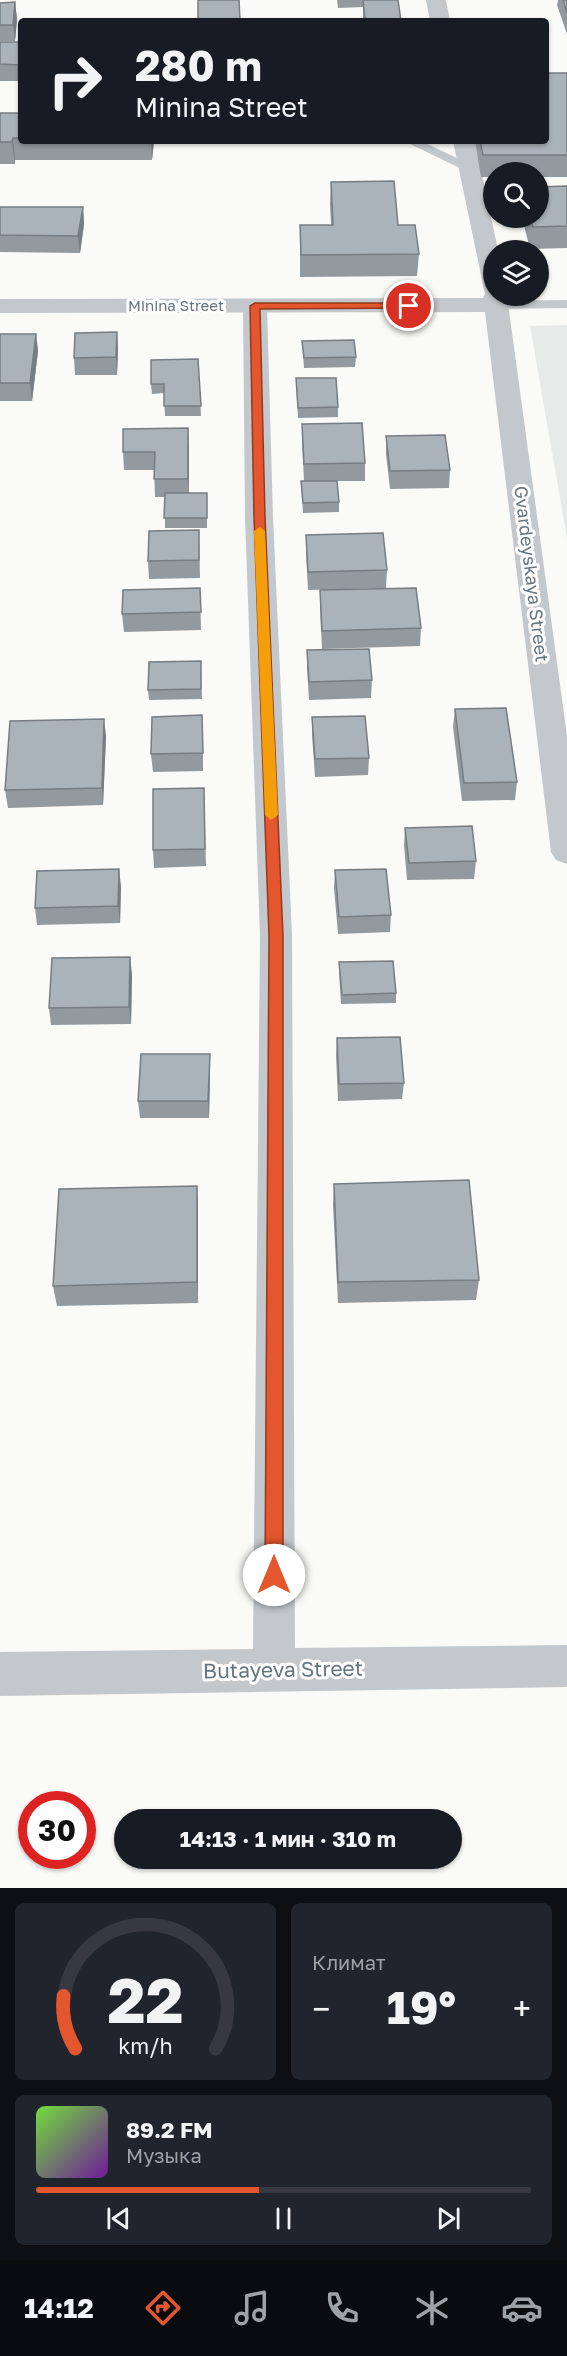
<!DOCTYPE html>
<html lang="ru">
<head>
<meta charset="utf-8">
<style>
  body { margin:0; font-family:"Golos Text",sans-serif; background:#20242c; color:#f1f3f6; height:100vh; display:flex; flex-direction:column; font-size:22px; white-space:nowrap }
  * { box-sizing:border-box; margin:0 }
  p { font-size:20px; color:#9ea1a6 }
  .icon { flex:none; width:33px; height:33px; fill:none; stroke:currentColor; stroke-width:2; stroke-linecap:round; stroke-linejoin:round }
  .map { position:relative; height:1888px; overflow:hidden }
  .sheet { display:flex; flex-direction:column; gap:15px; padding:15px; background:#0d0f14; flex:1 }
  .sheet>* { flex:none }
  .guide { position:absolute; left:18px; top:18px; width:531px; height:126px; border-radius:6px; box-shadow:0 2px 4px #0004; background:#171b24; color:#f1f3f6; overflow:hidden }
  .buttons { position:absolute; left:483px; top:162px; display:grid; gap:12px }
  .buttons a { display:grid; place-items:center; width:66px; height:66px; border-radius:50%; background:#171b24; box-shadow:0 2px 4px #0004; font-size:30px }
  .speed { position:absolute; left:18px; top:1791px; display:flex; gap:12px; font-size:30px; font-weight:700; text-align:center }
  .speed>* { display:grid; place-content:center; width:78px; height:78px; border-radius:50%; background:#171b24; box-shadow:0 2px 4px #0004; line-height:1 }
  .speed .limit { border:9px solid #d22; background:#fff; color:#111 }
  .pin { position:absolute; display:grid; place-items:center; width:51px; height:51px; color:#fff; margin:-26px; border:3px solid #fff; border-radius:50%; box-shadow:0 2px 6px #0007 }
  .me { position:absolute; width:66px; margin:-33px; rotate:0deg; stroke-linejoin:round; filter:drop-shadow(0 0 4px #0008) }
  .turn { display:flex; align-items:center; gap:21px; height:126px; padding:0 18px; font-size:27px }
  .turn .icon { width:78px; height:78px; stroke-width:2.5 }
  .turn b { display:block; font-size:42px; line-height:51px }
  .big { font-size:45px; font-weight:700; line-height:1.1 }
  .sheet .tile { flex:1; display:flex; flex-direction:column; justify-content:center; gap:9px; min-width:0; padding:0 21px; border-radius:9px; background:#20242c }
  .sheet .dial { align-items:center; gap:0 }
  .dial svg { height:156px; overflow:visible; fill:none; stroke:#363941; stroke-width:7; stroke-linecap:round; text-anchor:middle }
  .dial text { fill:#f1f3f6; stroke:none }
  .song { display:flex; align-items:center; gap:18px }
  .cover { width:72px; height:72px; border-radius:9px; background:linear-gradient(135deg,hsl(100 70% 55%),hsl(280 70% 35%)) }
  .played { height:6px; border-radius:3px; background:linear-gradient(90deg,#e4572e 45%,#363941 45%) }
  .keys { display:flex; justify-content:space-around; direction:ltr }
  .heat { display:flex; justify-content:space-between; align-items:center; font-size:33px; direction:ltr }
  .sheet .tiles { flex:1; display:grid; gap:15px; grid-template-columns:1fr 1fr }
  .tile:last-child { grid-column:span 2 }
  .trip { position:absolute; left:114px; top:1809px; width:348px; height:60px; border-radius:30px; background:#171b24; box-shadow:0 2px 4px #0004; font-weight:700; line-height:60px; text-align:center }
  .tab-bar { display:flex; height:96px; justify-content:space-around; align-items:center; background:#090b0e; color:#9ea1a6 }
  .tab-bar .icon { width:42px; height:42px }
  .tab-bar .on { color:#e4572e }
  .tab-bar b { font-size:27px; color:#f1f3f6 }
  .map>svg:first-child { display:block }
  .built { fill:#e8e9e9 }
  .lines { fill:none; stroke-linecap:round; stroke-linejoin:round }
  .service { fill:#c3c8cc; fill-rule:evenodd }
  .minor { fill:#c3c8cc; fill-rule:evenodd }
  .tertiary { fill:#c3c8cc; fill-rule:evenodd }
  .wall { fill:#929a9f }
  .shaded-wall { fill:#777d82 }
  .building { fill:#aab3b9; stroke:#777d82; stroke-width:1.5 }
  .route { fill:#e4572e; stroke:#94391e; stroke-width:1.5 }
  .slow { fill:#f59e0b }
  .labels { text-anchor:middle; stroke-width:6; stroke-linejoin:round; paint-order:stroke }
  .far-street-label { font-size:15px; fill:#657683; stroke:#fff }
  .street-label { font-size:18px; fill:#657683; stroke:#fff }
  .near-street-label { font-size:21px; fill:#657683; stroke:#fff }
</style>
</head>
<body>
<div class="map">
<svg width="567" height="1888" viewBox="0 0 567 1888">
  <rect width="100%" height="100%" fill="#fafaf8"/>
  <polygon class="built" points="567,325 567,538 530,326"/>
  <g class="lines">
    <g class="service">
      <polygon points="404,141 421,141 476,167 469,171 464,170"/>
      <polygon points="567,300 567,308 496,309 489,305 496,301"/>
    </g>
    <polygon class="minor" points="255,299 264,301 267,306 273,517 292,936 295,1648 567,1645 567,1687 0,1696 0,1652 253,1649 260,936 245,517 243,306 246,301"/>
    <g class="tertiary">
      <polygon points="426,0 446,0 450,21 430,21"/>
      <polygon points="453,141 475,141 498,250 494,250 494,296 507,296 567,736 567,864 556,860 551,852 485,312 0,313 0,299 483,298 485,294"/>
    </g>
  </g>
  <g class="wall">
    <polygon points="337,0 398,0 401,21 240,20 363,19 363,7 338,8"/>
    <polygon points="558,0 567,0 567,34 557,5"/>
    <polygon points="15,2 17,19 15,41 0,41 0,3"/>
    <rect x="0" y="42" width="21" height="39"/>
    <polygon points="567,73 567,177 538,177 538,172 494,172 494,177 481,177 475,141 546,141"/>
    <polygon points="0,113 21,113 21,141 154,141 152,160 15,160 15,164 0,164"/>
    <polygon points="331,182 398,225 419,254 417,276 300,277 300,225 331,225 330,204"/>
    <polygon points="567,186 567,248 530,249 522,218 538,218"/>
    <polygon points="0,207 83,207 84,224 80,253 0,252"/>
    <polygon points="117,332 118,349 117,375 75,375 74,358"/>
    <polygon points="0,334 36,334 38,351 32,401 0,401"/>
    <polygon points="302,341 356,357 355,367 304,368"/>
    <polygon points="198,359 201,416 165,416 164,393 152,394 151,384"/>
    <polygon points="296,378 338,407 338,417 298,418"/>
    <polygon points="302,424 365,463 365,481 337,481 339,502 339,512 303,513 301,481 304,481 302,442"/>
    <polygon points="188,428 189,493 207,493 207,528 165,528 165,497 155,497 154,470 124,470 123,452"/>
    <polygon points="386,436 450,470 449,488 390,489 386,454"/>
    <polygon points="199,530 200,578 149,579 148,561"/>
    <polygon points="306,535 387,570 386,588 308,590 306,553"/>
    <polygon points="200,588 201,630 124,632 122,614"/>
    <polygon points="320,590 421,628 420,646 322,649 320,608"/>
    <polygon points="307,650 372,680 371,698 309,700 307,668"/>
    <polygon points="201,661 202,699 149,700 148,690"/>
    <polygon points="455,709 517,782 515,800 462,801 453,727"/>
    <polygon points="312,717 369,758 368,775 315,777 312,735"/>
    <polygon points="203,733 203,771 153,772 151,754"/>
    <polygon points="106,736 103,805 8,808 5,790"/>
    <polygon points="204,788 206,866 154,868 153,850"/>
    <polygon points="405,828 476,861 474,879 407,880 404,845"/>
    <polygon points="335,870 391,915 390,932 338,934 334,888"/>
    <polygon points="121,886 120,923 37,925 35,908"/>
    <polygon points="339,962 396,993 396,1003 341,1004 339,972"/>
    <polygon points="132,974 131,1024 51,1025 49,1008"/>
    <polygon points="337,1038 404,1083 402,1099 338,1101 336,1055"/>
    <polygon points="210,1071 209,1118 140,1118 138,1101"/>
    <polygon points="334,1184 479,1280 476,1300 338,1303 333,1205"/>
    <polygon points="197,1186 198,1207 198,1303 57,1306 53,1286"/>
  </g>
  <g class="shaded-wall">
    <polygon points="15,2 17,19 15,41 13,25"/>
    <polygon points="13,138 15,160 15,164 12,142"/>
    <polygon points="151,141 154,141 152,160"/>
    <polygon points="83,207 84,224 80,253 78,236"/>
    <polygon points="117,332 118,349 117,375 116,357"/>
    <polygon points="36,334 38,351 32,401 30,383"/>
    <polygon points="188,428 189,446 189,497 188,479"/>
    <polygon points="104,719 106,736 103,805 102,788"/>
    <polygon points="119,869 121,886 120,923 118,906"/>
    <polygon points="130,957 132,974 131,1024 129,1007"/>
    <polygon points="210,1054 210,1071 209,1118 208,1101"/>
    <polygon points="197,1186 198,1207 198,1303 197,1282"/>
  </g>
  <g class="building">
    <polygon points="198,0 239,0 240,20 365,19 363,0 398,0 401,21 198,21"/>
    <polygon points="563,0 567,0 567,13"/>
    <polygon points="15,2 13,25 0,25 0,3"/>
    <polygon points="0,42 21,42 21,65 0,64"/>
    <polygon points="546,73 567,73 567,155 483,155 480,141 546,141"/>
    <polygon points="0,113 21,113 21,138 13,138 12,142 0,142"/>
    <polygon points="394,181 398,225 415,225 419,254 301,255 300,225 333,225 331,182"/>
    <polygon points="567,186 567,226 533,227 530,218 538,218 538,187"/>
    <polygon points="0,207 83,207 78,236 0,235"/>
    <polygon points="117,332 116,357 74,358 75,333"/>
    <polygon points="0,334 36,334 30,383 0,383"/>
    <polygon points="354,340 356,357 304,358 302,341"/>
    <polygon points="198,359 201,406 164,406 164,384 151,384 151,360"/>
    <polygon points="296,378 336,378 338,407 298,408"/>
    <polygon points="362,423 365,463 304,464 302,424"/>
    <polygon points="188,428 188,479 154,479 155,452 123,452 123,429"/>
    <polygon points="445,435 450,470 390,471 386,436"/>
    <polygon points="301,481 337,481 339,502 303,503"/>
    <polygon points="165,493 207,493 207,518 164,518"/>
    <polygon points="199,530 199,560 148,561 149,531"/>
    <polygon points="383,533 387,570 308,572 306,535"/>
    <polygon points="200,588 201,612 122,614 123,590"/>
    <polygon points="416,588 421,628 322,631 320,590"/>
    <polygon points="369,649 372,680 309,682 307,650"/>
    <polygon points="201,661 201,689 148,690 149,662"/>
    <polygon points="506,708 517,782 464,783 455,709"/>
    <polygon points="202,715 203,753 151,754 152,717"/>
    <polygon points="365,716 369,758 315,759 312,717"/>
    <polygon points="104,719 102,788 5,790 10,721"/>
    <polygon points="204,788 205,849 153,850 153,789"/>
    <polygon points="472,826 476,861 409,863 405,828"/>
    <polygon points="119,869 118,906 35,908 37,871"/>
    <polygon points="386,869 391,915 339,917 335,870"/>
    <polygon points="130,957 129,1007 49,1008 52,958"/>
    <polygon points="393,961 396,993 342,995 339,962"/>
    <polygon points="400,1037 404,1083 339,1084 337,1038"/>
    <polygon points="141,1054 210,1054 208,1101 138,1101"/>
    <polygon points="469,1180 479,1280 338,1282 334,1184"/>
    <polygon points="197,1186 197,1282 53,1286 59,1189"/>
  </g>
  <polygon class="route" points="409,303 412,303 412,308 260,309 265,517 283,936 283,1575 280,1581 274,1583 268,1581 265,1575 269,936 254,517 250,306 255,303"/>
  <polygon class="slow" points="260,527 265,531 278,815 271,820 265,815 254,531"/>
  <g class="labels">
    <g class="far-street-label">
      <text x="176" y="311">Minina Street</text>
    </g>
    <g class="street-label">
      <text transform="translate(531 574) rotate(83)" y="6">Gvardeyskaya Street</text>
    </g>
    <g class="near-street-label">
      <text transform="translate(283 1670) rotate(-1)" y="7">Butayeva Street</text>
    </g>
  </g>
</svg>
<div class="buttons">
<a><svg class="icon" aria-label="search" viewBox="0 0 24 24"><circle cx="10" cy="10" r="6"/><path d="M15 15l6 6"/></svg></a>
<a><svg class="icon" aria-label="layers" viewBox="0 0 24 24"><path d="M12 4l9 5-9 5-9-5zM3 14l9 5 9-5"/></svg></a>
</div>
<div class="speed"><div class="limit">30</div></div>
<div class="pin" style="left:409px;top:306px;background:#d93025"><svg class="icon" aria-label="arrive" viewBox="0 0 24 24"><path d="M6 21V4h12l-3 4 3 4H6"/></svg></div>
<svg class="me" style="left:274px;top:1575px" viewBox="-20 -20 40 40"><circle r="19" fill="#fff"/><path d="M0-13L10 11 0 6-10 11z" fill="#e4572e"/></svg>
<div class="trip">14:13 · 1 мин · 310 m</div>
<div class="guide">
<div class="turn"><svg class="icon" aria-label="right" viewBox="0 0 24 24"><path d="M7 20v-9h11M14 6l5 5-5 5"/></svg><div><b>280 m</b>Minina Street</div></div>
</div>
</div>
<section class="sheet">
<div class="tiles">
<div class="tile dial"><svg viewBox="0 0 100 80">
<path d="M14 69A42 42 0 1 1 86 69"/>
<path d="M14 69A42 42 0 0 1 8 42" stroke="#e4572e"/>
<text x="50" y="56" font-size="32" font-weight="700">22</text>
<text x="50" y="72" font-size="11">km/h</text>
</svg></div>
<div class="tile"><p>Климат</p>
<div class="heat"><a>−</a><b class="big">19°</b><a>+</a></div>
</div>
<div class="tile">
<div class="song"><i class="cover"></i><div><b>89.2 FM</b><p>Музыка</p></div></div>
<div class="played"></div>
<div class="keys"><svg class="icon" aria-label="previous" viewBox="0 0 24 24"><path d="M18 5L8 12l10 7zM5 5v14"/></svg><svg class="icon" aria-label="pause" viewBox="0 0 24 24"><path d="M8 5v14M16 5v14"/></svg><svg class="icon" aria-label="next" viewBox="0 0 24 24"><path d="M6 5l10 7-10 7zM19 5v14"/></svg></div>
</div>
</div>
</section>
<nav class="tab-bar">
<b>14:12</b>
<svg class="icon on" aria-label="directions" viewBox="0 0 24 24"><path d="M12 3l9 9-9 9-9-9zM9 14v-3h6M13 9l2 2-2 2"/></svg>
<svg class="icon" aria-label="music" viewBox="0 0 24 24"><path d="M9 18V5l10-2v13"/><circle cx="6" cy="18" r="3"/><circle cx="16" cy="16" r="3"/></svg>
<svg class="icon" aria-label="phone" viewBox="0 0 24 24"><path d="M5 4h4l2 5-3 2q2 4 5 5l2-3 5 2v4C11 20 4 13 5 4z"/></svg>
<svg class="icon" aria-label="climate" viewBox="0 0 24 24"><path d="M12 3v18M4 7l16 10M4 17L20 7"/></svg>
<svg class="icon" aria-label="car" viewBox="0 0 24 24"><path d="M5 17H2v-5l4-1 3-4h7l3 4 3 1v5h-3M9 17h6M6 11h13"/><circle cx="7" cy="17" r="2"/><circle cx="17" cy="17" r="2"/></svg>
</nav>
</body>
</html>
